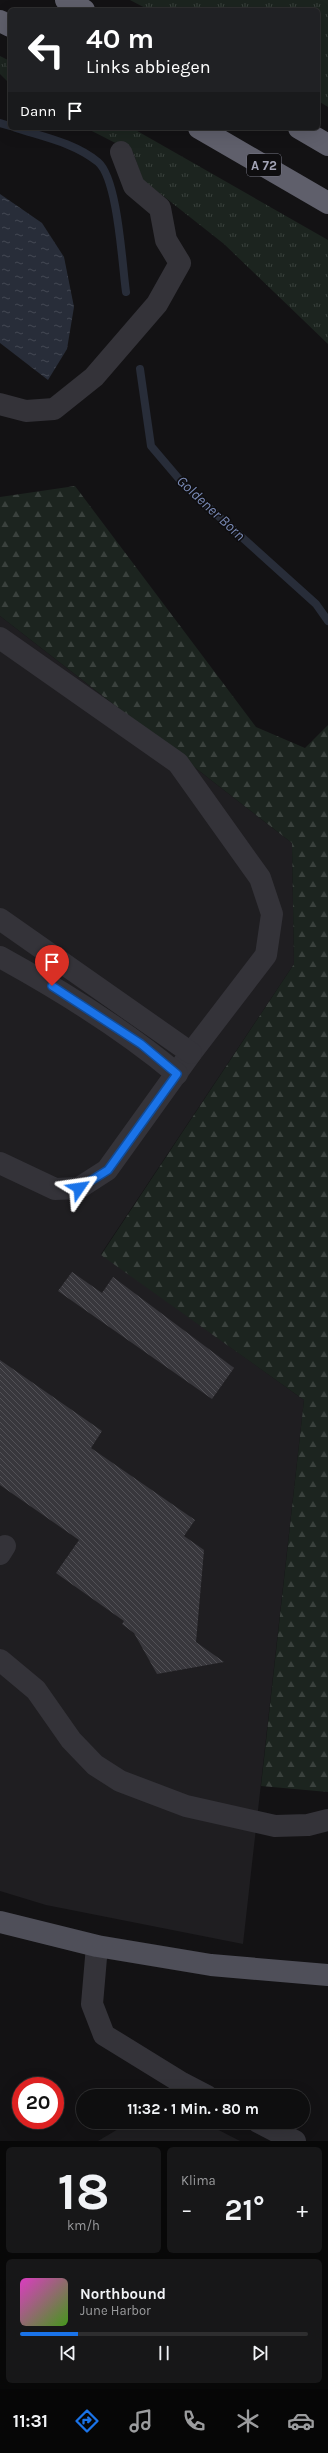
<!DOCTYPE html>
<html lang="de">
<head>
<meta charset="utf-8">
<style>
  body { margin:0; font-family:Karla,sans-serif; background:#171718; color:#f1f3f6; height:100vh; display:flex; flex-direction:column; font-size:15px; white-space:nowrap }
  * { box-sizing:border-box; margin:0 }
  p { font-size:13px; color:#9b9c9e }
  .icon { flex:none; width:22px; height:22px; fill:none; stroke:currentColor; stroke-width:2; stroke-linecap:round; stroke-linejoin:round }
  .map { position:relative; height:2141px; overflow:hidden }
  .sheet { display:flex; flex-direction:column; gap:6px; padding:6px; background:#080808; flex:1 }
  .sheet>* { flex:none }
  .hud { position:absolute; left:8px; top:8px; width:312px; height:122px; border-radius:6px; box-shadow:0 4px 16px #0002,0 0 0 1px #2e2e2f; background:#202124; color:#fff; overflow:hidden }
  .speed { position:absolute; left:12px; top:2077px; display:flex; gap:8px; font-size:20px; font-weight:700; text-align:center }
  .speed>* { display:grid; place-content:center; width:52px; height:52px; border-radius:50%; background:#0e0e0f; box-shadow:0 4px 16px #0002,0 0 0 1px #2e2e2f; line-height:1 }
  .speed .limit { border:6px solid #d22; background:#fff; color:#111 }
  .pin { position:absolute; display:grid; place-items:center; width:34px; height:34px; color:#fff; margin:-41px -17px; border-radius:50% 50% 50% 0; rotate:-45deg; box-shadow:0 0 4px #0007 }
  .pin .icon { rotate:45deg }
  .me { position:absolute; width:44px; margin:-22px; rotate:58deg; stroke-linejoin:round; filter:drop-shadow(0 0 3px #0008) }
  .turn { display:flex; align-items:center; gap:14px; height:84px; padding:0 12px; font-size:18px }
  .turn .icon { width:52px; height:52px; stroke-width:2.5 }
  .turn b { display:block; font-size:28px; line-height:34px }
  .then { display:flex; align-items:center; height:38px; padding:0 12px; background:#0003; gap:8px; font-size:15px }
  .big { font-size:30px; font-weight:700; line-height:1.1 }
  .sheet .card { flex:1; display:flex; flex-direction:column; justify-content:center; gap:6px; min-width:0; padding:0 14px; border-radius:6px; background:#171718 }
  .sheet .dial { align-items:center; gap:0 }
  .dial b { font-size:52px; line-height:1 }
  .song { display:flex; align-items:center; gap:12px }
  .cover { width:48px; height:48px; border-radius:6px; background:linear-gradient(135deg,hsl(310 70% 55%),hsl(100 70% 35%)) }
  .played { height:4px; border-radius:2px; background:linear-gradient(90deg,#1a73e8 20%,#2e2e2f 20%) }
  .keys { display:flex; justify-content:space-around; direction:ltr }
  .heat { display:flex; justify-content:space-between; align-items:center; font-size:22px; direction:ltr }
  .sheet .tiles { flex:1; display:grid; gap:6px; grid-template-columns:1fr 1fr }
  .card:last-child { grid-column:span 2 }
  .trip { position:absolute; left:76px; top:2089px; width:234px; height:40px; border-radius:20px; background:#0e0e0f; box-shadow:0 4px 16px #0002,0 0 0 1px #2e2e2f; font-weight:700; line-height:40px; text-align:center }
  .dock { display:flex; height:64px; justify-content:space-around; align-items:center; background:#060606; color:#9b9c9e }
  .dock .icon { width:28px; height:28px }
  .dock .on { color:#1a73e8 }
  .dock b { font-size:18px; color:#f1f3f6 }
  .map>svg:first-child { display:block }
  .built { fill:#1f1e21 }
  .grass { fill:url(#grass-tufts) }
  .forest { fill:url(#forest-firs) }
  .water { fill:url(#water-ripples) }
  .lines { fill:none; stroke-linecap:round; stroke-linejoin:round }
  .stream { stroke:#282d39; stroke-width:8 }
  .building { fill:url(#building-back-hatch) }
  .minor { stroke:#343339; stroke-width:22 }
  .major { stroke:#4f4f59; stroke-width:22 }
  .highway { stroke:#5f5f6b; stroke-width:22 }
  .route-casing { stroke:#114b97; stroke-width:10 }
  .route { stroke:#1a73e8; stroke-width:7 }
  .labels { text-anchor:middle; stroke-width:3; stroke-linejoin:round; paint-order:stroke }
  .shield { fill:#0e0d0f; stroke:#767784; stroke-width:1 }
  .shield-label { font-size:13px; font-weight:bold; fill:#a3a4b6 }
  .water-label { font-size:15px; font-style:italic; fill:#7888b3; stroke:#0e0d0f }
</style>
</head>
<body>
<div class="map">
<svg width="328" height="2141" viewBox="0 0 328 2141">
  <defs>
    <pattern id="grass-tufts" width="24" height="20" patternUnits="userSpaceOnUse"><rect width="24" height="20" fill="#1c241f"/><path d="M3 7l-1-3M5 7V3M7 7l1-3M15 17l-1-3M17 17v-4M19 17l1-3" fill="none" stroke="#3a413d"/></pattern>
    <pattern id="forest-firs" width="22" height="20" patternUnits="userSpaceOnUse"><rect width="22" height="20" fill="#1c241f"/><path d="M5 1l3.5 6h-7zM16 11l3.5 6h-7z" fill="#3a413d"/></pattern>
    <pattern id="water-ripples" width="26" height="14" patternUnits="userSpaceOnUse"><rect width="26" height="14" fill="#282d39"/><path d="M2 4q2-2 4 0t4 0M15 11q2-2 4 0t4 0" fill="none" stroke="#444853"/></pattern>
    <pattern id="building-back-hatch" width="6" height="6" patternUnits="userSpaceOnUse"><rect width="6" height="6" fill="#38373c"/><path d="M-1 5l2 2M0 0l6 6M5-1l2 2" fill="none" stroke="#525156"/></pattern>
  </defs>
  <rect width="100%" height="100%" fill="#131214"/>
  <g class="built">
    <polygon points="0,616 292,843 294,964 101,1254 304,1400 243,1944 46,1905 0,1891"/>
    <polygon points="130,2122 203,2122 240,2141 98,2141"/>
  </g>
  <g class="grass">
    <polygon points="130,0 328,0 328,107 318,101 318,10 149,10"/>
    <polygon points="0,56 10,61 10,84 0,74"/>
    <polygon points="86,128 132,128 328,240 328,344 224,244 143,180 133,152"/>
  </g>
  <polygon class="forest" points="75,486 256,727 305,748 328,725 328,1792 261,1786 304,1400 101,1255 294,964 292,843 0,616 0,497"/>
  <polygon class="water" points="0,194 42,223 64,257 74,307 67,349 48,380 0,343"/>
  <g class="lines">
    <g class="stream">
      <polyline points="0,123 10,126"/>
      <path d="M16,128c28,9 59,15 82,34 20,17 24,102 28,130"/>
      <polyline points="140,369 151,446 185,486 316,604 328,621"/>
    </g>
  </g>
  <g class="building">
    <polygon points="72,1272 102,1293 113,1277 234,1368 212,1399 58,1291"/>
    <polygon points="0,1360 102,1431 91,1448 195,1520 184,1536 204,1550 196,1642 224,1662 157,1674 134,1633 122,1624 124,1621 56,1573 79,1540 0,1485"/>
  </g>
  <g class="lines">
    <g class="minor">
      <polyline points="0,404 26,411 54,409 94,377 157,304 180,263 166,240 160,208 134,186 121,152"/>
      <polyline points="0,638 178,763 260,878 272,914 266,955 191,1053 107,1170 79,1188 55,1189 0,1163"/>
      <polyline points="0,919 191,1053"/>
      <path d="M0,957c62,34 122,71 177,117"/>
      <polyline points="0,1554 5,1546"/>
      <polyline points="0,1660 36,1690 71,1740 95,1765 120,1781 186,1806 275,1826 308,1825 328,1820"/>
      <polyline points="97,1946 92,2004 104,2035 182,2083 207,2096"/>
      <polyline points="258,2122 295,2141"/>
    </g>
    <polyline class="major" points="0,1922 97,1946 211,1965 328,1975"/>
    <g class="highway">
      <polyline points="66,0 84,10"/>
      <polyline points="0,21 10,26"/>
      <polyline points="199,128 328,203"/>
      <polyline points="299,128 328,145"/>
    </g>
  </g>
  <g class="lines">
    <defs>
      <polyline id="route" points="52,986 141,1044 177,1074 108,1170 79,1188"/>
    </defs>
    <use href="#route" class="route-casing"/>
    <use href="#route" class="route"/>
  </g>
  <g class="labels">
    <rect class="shield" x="247" y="154" width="34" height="22" rx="3"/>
    <g class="shield-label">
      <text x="264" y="170">A 72</text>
    </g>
    <g class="water-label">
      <text transform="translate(211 508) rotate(43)" y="5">Goldener Born</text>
    </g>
  </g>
</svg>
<div class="speed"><div class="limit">20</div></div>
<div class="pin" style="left:52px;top:986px;background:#d93025"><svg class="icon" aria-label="arrive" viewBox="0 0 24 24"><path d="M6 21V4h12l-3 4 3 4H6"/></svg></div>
<svg class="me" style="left:79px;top:1188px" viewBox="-20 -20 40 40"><path d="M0-17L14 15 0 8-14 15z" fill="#1a73e8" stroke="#fff" stroke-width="4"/></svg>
<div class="trip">11:32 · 1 Min. · 80 m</div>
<div class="hud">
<div class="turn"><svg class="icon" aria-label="left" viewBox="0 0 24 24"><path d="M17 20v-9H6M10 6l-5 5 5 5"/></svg><div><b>40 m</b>Links abbiegen</div></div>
<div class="then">Dann<svg class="icon" aria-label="arrive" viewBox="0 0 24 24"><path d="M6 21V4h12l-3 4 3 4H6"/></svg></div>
</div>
</div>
<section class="sheet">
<div class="tiles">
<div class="card dial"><b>18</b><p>km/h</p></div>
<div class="card"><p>Klima</p>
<div class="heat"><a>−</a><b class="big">21°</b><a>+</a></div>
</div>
<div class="card">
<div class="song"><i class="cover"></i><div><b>Northbound</b><p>June Harbor</p></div></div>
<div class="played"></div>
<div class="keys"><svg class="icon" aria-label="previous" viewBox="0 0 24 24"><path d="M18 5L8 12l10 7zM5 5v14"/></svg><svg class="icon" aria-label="pause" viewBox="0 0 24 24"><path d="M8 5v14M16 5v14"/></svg><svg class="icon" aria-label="next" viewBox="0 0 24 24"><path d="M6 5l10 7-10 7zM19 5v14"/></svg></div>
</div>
</div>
</section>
<nav class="dock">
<b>11:31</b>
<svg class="icon on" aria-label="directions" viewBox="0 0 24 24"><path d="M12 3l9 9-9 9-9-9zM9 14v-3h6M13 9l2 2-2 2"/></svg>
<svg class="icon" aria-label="music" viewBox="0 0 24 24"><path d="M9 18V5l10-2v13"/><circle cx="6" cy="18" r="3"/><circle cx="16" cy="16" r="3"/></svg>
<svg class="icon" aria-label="phone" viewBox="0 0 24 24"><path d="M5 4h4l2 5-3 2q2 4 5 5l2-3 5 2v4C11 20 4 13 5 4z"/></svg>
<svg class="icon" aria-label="climate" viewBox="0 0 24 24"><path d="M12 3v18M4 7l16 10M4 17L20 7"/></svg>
<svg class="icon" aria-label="car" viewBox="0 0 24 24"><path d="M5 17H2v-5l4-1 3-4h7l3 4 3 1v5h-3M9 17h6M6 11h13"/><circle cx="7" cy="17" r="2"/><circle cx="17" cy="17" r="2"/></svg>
</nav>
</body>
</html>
